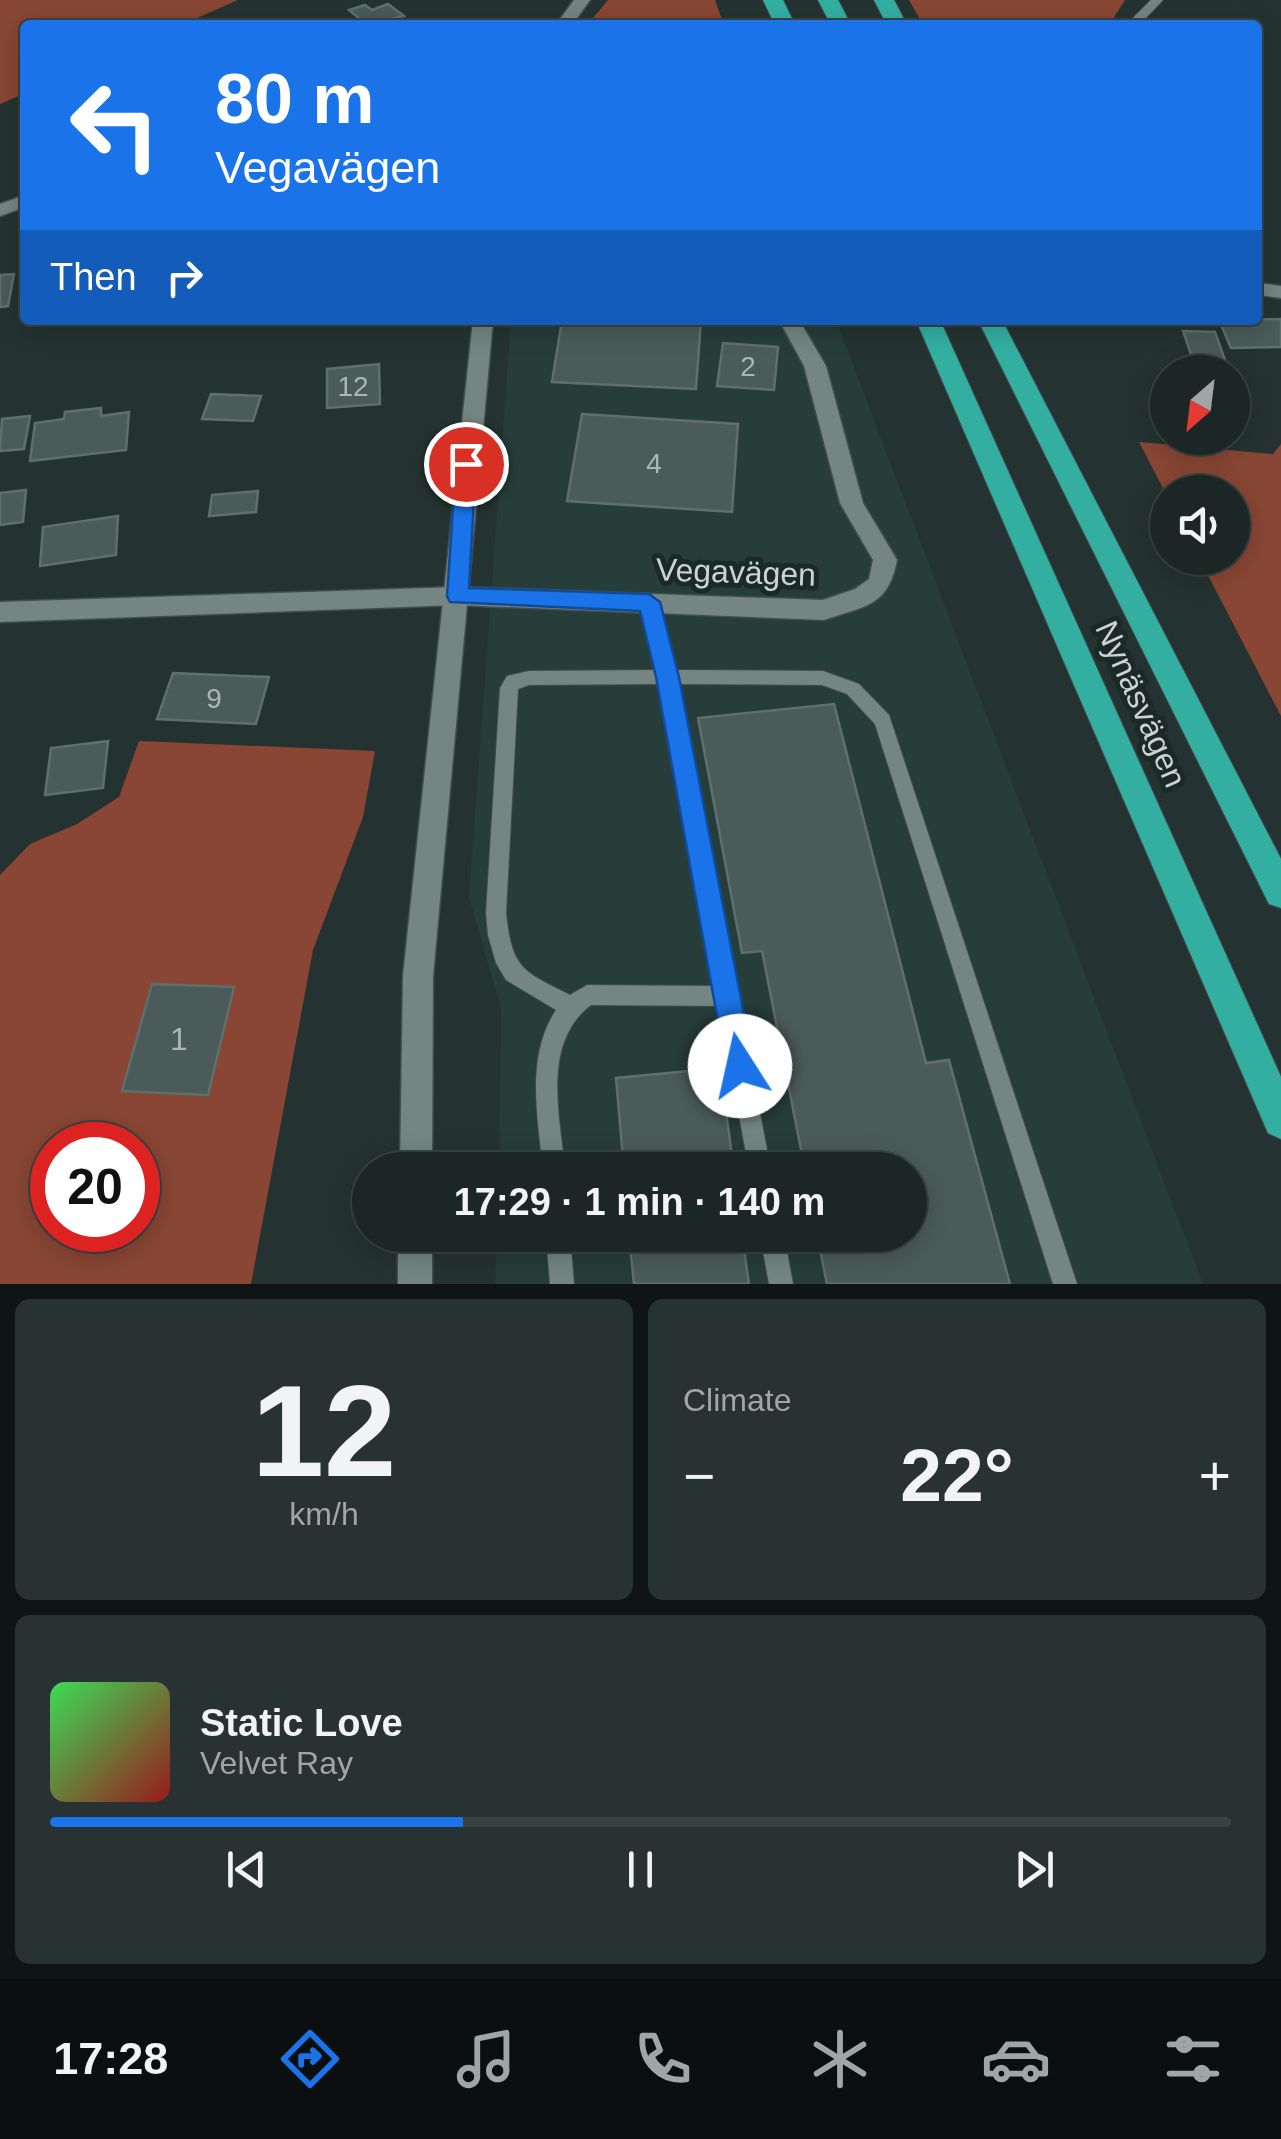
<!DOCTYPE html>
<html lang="en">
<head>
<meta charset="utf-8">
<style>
  body { margin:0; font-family:Helvetica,sans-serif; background:#283232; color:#f1f3f6; height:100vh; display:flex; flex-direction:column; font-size:38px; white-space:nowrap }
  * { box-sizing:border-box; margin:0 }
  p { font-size:32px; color:#a0a5a7 }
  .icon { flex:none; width:55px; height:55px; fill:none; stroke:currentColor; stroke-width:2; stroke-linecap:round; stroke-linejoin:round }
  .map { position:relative; height:1284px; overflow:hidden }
  .panel { display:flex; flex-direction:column; gap:15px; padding:15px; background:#0f1514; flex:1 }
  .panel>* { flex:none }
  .top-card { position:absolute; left:20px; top:20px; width:1242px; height:305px; border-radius:10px; box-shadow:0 5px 25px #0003,0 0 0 2px #394342; background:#1a73e8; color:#fff; overflow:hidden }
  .needle { width:65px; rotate:208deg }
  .fabs { position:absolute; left:1150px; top:355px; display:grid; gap:20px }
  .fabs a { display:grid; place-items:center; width:100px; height:100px; border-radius:50%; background:#1b2625; box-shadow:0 5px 25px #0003,0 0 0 2px #394342; font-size:50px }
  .speed { position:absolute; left:30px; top:1122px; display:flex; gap:20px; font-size:50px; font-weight:700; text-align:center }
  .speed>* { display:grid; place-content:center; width:130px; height:130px; border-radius:50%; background:#1b2625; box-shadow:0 5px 25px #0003,0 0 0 2px #394342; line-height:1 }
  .speed .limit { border:15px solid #d22; background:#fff; color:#111 }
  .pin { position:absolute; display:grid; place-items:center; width:85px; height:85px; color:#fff; margin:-42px; border:5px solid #fff; border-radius:50%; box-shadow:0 2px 10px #0007 }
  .me { position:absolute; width:110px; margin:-55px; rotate:350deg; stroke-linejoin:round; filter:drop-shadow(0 0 8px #0008) }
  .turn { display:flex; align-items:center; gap:35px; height:210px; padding:0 30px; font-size:45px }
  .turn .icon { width:130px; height:130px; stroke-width:2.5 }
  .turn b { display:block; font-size:70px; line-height:85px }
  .then { display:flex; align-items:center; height:95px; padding:0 30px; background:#0003; gap:20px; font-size:38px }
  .big { font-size:75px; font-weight:800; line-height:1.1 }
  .panel .tile { flex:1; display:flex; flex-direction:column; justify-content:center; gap:15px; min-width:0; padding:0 35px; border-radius:15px; background:#283232 }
  .panel .dial { align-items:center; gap:0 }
  .dial b { font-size:130px; line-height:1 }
  .song { display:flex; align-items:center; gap:30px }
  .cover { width:120px; height:120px; border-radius:15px; background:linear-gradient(135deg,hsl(130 70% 55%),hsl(0 70% 35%)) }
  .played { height:10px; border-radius:5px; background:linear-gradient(90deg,#1a73e8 35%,#394342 35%) }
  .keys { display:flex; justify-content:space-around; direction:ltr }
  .heat { display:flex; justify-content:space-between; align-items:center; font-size:55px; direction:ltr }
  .panel .tiles { flex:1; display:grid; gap:15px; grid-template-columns:1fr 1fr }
  .tile:last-child { grid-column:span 2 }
  .trip { position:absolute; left:352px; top:1152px; width:575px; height:100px; border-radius:50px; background:#1b2625; box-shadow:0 5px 25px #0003,0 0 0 2px #394342; font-weight:800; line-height:100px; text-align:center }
  .dock { display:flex; height:160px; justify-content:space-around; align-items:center; background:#0b0f0f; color:#a0a5a7 }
  .dock .icon { width:70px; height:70px }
  .dock .active { color:#1a73e8 }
  .dock b { font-size:45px; color:#f1f3f6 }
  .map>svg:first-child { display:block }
  .built { fill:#263d3a }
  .forest { fill:#894634; fill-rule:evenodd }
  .building { fill:#4b5b59; stroke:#5f6f6d; stroke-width:2.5 }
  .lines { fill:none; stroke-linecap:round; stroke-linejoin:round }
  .lane-casing { stroke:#424e4d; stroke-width:2 }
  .street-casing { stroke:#424e4d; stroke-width:3 }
  .secondary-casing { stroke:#424e4d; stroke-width:3 }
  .highway-casing { stroke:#424e4d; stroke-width:2 }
  .lane { fill:#748582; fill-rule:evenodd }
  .street { fill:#748582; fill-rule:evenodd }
  .secondary { fill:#748582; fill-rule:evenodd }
  .highway { fill:#33afa2; fill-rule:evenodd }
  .route { fill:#1a73e8; stroke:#114b97; stroke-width:2.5 }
  .labels { text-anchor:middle; stroke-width:10; stroke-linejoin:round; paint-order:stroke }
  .number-label { font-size:28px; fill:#acb6b4 }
  .street-label { font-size:32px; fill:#ccd4d3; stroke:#1b2927 }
  .near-number-label { font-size:32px; fill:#acb6b4 }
</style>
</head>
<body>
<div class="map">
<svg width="1281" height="1284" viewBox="0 0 1281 1284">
  <rect width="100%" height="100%" fill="#243331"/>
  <polygon class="built" points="511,320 836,320 1203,1284 495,1284 497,1235 910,1235 910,1170 499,1170 501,1009 469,898"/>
  <g class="forest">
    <polygon points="0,0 238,0 181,25 25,25 25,93 0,104"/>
    <polygon points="608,0 715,0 724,25 587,25"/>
    <polygon points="909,0 1125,0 1109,25 923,25"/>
    <polygon points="1139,442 1273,454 1281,444 1281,716 1199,558 1232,558 1232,492 1168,492 1167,496"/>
    <path d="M139,741l236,10 -12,66 -50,133 -62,334h-251v-409l30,-31 47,-20 42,-27zM52,1145h86v85h-86z"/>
  </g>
  <g class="building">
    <polygon points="388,4 404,16 367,25 349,10 365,5 372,10"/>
    <polygon points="14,274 8,306 0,307 0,275"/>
    <polygon points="1281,319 1281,347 1231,348 1219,320"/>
    <polygon points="562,320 701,320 696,389 552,382"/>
    <polygon points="1183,331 1215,332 1225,360 1193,360"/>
    <polygon points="723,343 778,347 774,390 717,386"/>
    <polygon points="379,364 380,404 327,408 327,369"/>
    <polygon points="211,394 261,396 253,421 202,419"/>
    <polygon points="101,408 101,416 129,412 126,450 30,461 35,423 64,419 65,412"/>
    <polygon points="582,414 738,424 732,512 567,501"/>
    <polygon points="30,416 24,449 0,451 2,419"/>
    <polygon points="26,490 23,522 0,525 0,493"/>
    <polygon points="258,491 256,512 209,516 212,495"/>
    <polygon points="118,516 116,555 40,566 43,527"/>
    <polygon points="173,673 269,677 256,724 157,719"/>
    <polygon points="834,704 926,1063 949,1060 1010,1284 827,1284 817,1235 910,1235 910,1170 805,1170 762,951 742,953 698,718"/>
    <polygon points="108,741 103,788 45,795 51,748"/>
    <polygon points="152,984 234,987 208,1095 122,1091"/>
    <polygon points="720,1068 734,1170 624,1170 616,1078"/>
    <polygon points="629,1235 742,1235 749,1284 634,1284"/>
  </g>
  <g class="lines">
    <defs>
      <g id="lane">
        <polygon points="1151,0 1163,0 1139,25 1126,25"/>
        <path d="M649,595l9,7 16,68 149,1 36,13 30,31 188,569h-24l-178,-560 -28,-30 -25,-9 -145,-1 94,486h-22l-30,-164 -128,-1c-50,38 -31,111 -26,165h-22c-5,-53 -18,-113 13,-160l-50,-30 -10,-17 -8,-28 -2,-22 14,-225 7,-12 22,-5 127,-1 -16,-68zM659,684l56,302 -128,-1 -17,10c-48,-24 -58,-26 -64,-82l12,-224 11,-4z"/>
        <polygon points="546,1235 570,1235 574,1284 550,1284"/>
        <polygon points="760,1235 784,1235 793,1284 769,1284"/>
      </g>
      <g id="street">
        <polygon points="525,20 562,20 570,25 517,25"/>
        <polygon points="25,195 25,207 0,216 0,204"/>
        <polygon points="1258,283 1281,286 1281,298 1258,295"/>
        <path d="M779,320h20l27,46 37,137 34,57c-9,47 -32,46 -73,60l-366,-15 -458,17v-20l458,-15 365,13 32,-11 14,-10 4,-19 -33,-57 -36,-137z"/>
      </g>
      <g id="secondary">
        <polygon points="574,0 590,0 572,25 556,25"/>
        <polygon points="473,320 493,320 433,976 432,1170 400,1170 403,976"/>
        <rect x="398" y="1235" width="34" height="49"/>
      </g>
      <g id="highway">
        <polygon points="763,0 783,0 795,25 775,25"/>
        <polygon points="818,0 838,0 851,25 831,25"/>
        <polygon points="874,0 894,0 907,25 887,25"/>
        <polygon points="916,320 940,320 1281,1077 1281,1139 1268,1133"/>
        <polygon points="978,320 1002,320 1281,859 1281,908 1269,904"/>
      </g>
    </defs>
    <use href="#lane" class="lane-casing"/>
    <use href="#street" class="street-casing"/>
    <use href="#secondary" class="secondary-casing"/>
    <use href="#highway" class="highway-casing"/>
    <use href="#lane" class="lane"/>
    <use href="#street" class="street"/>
    <use href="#secondary" class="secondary"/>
    <use href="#highway" class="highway"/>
  </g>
  <polygon class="route" points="466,457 476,464 469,588 649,594 660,602 679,677 754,1066 750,1075 740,1079 730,1075 726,1066 656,677 640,611 450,602 447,596 456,464"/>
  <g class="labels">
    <g class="number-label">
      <text x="748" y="376">2</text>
      <text x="353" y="396">12</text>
      <text x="654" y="473">4</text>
      <text x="214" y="708">9</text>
    </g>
    <g class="street-label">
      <text transform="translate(736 572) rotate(2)" y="11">Vegavägen</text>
      <text transform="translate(1141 704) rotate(66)" y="11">Nynäsvägen</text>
    </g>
    <g class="near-number-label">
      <text x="179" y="1050">1</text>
    </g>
  </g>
</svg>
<div class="fabs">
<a><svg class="needle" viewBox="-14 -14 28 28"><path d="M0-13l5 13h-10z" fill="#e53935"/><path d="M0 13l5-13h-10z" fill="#a0a5a7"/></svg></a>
<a><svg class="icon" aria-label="sound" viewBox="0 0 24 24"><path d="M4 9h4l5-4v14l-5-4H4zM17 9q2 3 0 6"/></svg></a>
</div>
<div class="speed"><div class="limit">20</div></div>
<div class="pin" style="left:466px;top:464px;background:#d93025"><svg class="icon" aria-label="arrive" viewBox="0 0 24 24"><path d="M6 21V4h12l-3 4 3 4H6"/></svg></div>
<svg class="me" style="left:740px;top:1066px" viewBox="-20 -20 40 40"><circle r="19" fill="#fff"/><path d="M0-13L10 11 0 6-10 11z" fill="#1a73e8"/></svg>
<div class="trip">17:29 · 1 min · 140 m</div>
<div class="top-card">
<div class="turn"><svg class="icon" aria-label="left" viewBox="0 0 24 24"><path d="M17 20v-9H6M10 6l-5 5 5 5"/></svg><div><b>80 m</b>Vegavägen</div></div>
<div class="then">Then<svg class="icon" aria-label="right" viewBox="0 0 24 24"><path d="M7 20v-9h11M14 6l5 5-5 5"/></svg></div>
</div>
</div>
<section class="panel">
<div class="tiles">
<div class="tile dial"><b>12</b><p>km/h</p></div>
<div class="tile"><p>Climate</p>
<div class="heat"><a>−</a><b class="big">22°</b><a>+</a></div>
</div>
<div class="tile">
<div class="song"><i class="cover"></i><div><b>Static Love</b><p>Velvet Ray</p></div></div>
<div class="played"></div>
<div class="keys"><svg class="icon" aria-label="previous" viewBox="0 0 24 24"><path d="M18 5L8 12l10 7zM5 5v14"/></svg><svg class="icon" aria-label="pause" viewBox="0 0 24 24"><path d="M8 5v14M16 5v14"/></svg><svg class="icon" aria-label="next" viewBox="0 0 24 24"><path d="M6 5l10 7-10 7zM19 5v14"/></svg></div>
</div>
</div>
</section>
<nav class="dock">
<b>17:28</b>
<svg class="icon active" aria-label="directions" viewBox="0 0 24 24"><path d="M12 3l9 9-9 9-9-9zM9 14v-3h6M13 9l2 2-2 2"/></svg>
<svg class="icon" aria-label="music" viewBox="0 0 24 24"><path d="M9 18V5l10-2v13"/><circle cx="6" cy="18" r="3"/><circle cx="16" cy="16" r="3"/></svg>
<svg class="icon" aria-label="phone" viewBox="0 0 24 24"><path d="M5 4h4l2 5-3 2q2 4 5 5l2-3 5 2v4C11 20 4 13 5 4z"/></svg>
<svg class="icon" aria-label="climate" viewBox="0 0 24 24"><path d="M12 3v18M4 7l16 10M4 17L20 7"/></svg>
<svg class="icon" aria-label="car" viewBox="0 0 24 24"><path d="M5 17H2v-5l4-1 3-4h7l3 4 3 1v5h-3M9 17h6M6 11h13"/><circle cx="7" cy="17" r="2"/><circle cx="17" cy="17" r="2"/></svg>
<svg class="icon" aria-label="filters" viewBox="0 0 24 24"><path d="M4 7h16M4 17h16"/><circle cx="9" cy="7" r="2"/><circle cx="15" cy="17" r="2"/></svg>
</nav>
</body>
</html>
